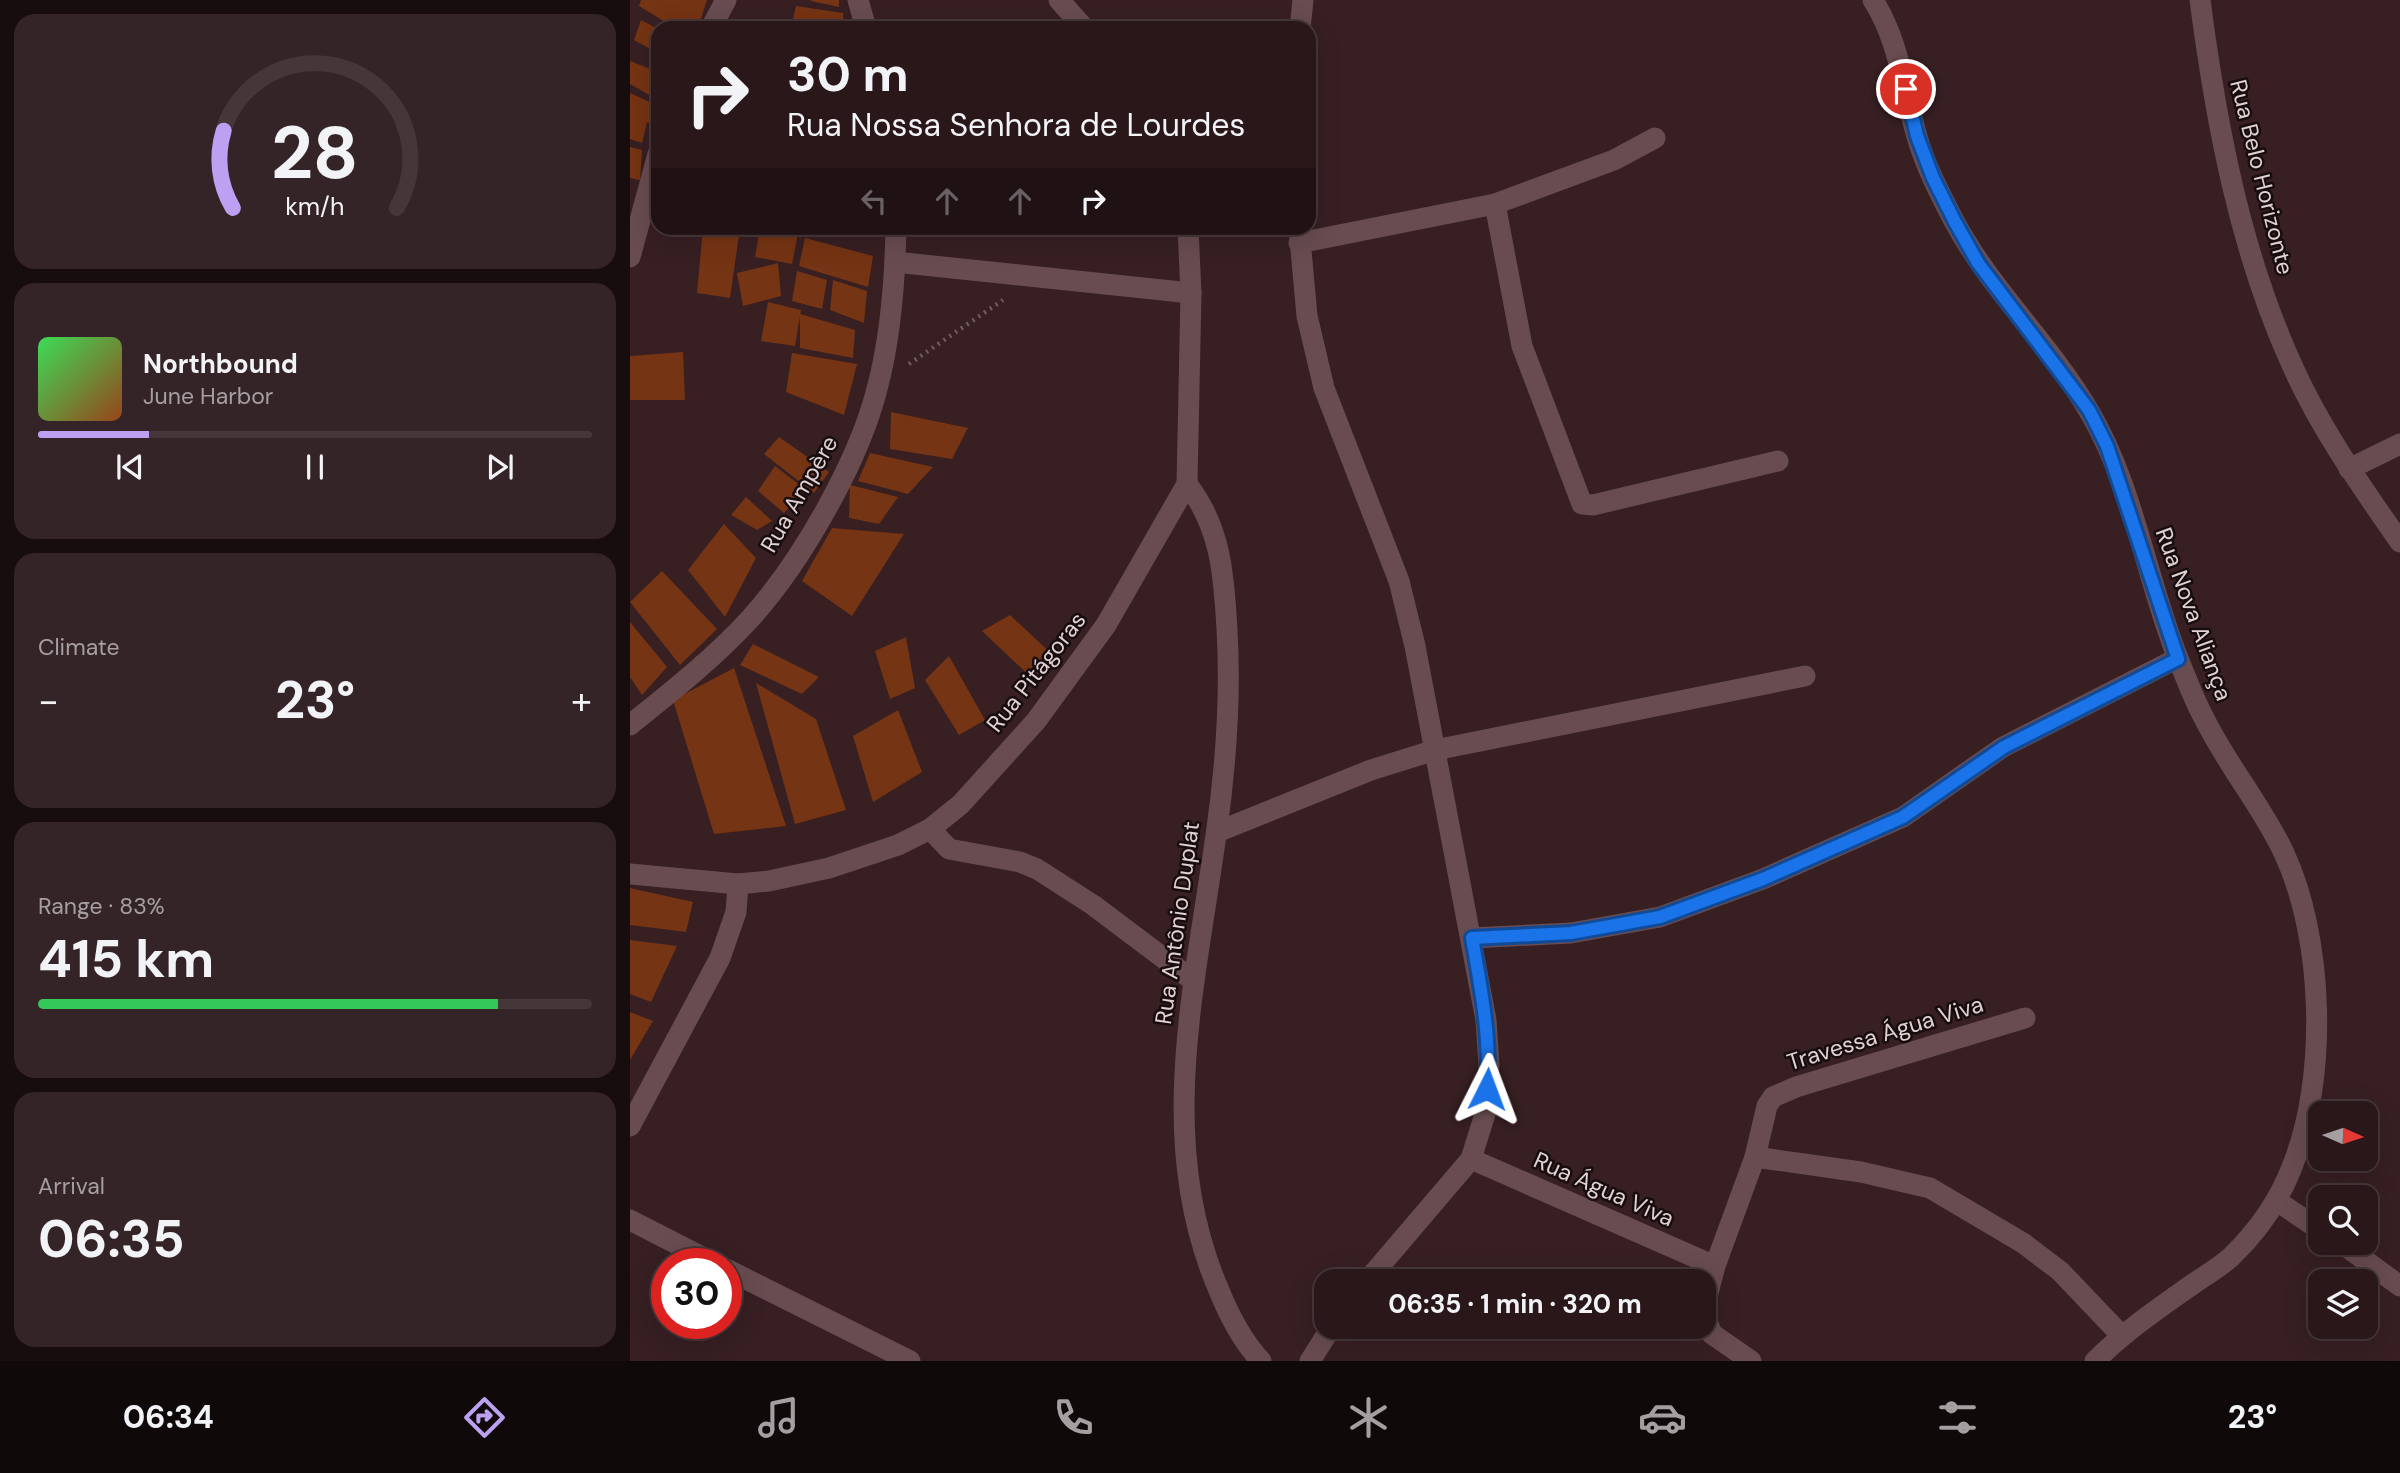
<!DOCTYPE html>
<html lang="en">
<head>
<meta charset="utf-8">
<style>
  body { margin:0; font-family:"DM Sans",sans-serif; background:#352427; color:#f1f3f6; height:100vh; display:flex; flex-direction:column; font-size:26px; white-space:nowrap }
  * { box-sizing:border-box; margin:0 }
  p { font-size:23px; color:#a59fa2 }
  .icon { flex:none; width:38px; height:38px; fill:none; stroke:currentColor; stroke-width:2; stroke-linecap:round; stroke-linejoin:round }
  .map { position:relative; flex:1; overflow:hidden }
  .drawer { display:flex; flex-direction:column; gap:14px; padding:14px; background:#170d0e; width:630px }
  .drawer>* { flex:none }
  .hud { position:absolute; left:21px; top:21px; width:665px; height:214px; border-radius:21px; box-shadow:0 7px 28px #0002,0 0 0 2px #453639; background:#29171a; color:#f1f3f6; overflow:hidden }
  .needle { width:46px; rotate:93deg }
  .controls { position:absolute; left:1678px; top:1101px; display:grid; gap:14px }
  .controls a { display:grid; place-items:center; width:70px; height:70px; border-radius:14px; background:#29171a; box-shadow:0 7px 28px #0002,0 0 0 2px #453639; font-size:35px }
  .speed { position:absolute; left:21px; top:1248px; display:flex; gap:14px; font-size:35px; font-weight:700; text-align:center }
  .speed>* { display:grid; place-content:center; width:91px; height:91px; border-radius:50%; background:#29171a; box-shadow:0 7px 28px #0002,0 0 0 2px #453639; line-height:1 }
  .speed .limit { border:10px solid #d22; background:#fff; color:#111 }
  .pin { position:absolute; display:grid; place-items:center; width:60px; height:60px; color:#fff; margin:-30px; border:4px solid #fff; border-radius:50%; box-shadow:0 2px 7px #0007 }
  .me { position:absolute; width:77px; margin:-38px; rotate:3deg; stroke-linejoin:round; filter:drop-shadow(0 0 5px #0008) }
  .turn { display:flex; align-items:center; gap:24px; height:147px; padding:0 21px; font-size:32px }
  .turn .icon { width:91px; height:91px; stroke-width:2.5 }
  .turn b { display:block; font-size:49px; line-height:60px }
  .lanes { display:flex; align-items:center; height:66px; padding:0 21px; background:#0003; justify-content:center; gap:35px; direction:ltr }
  .lanes .off { opacity:.35 }
  .big { font-size:52px; font-weight:700; line-height:1.1 }
  .drawer .widget { flex:1; display:flex; flex-direction:column; justify-content:center; gap:10px; min-width:0; padding:0 24px; border-radius:21px; background:#352427 }
  .drawer .dial { align-items:center; gap:0 }
  .dial svg { height:182px; overflow:visible; fill:none; stroke:#453639; stroke-width:7; stroke-linecap:round; text-anchor:middle }
  .dial text { fill:#f1f3f6; stroke:none }
  .song { display:flex; align-items:center; gap:21px }
  .cover { width:84px; height:84px; border-radius:10px; background:linear-gradient(135deg,hsl(130 70% 55%),hsl(20 70% 35%)) }
  .played { height:7px; border-radius:4px; background:linear-gradient(90deg,#bca0f2 20%,#453639 20%) }
  .keys { display:flex; justify-content:space-around; direction:ltr }
  .heat { display:flex; justify-content:space-between; align-items:center; font-size:38px; direction:ltr }
  .charge { height:10px; border-radius:5px; background:linear-gradient(90deg,#34c759 83%,#453639 0) }
  .trip { position:absolute; left:684px; top:1269px; width:402px; height:70px; border-radius:21px; background:#29171a; box-shadow:0 7px 28px #0002,0 0 0 2px #453639; font-weight:700; line-height:70px; text-align:center }
  .dock { display:flex; height:112px; justify-content:space-around; align-items:center; background:#10090a; color:#a59fa2 }
  .dock .icon { width:49px; height:49px }
  .dock .active { color:#bca0f2 }
  .dock b { font-size:32px; color:#f1f3f6 }
  main { display:flex; flex:1; min-height:0 }
  .map>svg:first-child { display:block }
  .building { fill:#753413 }
  .lines { fill:none; stroke-linecap:round; stroke-linejoin:round }
  .path { stroke:#735d60; stroke-width:4.5; stroke-dasharray:2 5; stroke-linecap:butt }
  .minor { stroke:#684c4f; stroke-width:21 }
  .route-casing { stroke:#114b97; stroke-width:18 }
  .route { stroke:#1a73e8; stroke-width:12 }
  .labels { text-anchor:middle; stroke-width:5; stroke-linejoin:round; paint-order:stroke }
  .street-label { font-size:23px; fill:#e1d1d2; stroke:#170c0e }
</style>
</head>
<body>
<main>
<section class="drawer">
<div class="widget dial"><svg viewBox="0 0 100 80">
<path d="M14 69A42 42 0 1 1 86 69"/>
<path d="M14 69A42 42 0 0 1 10 35" stroke="#bca0f2"/>
<text x="50" y="56" font-size="32" font-weight="700">28</text>
<text x="50" y="72" font-size="11">km/h</text>
</svg></div>
<div class="widget">
<div class="song"><i class="cover"></i><div><b>Northbound</b><p>June Harbor</p></div></div>
<div class="played"></div>
<div class="keys"><svg class="icon" aria-label="previous" viewBox="0 0 24 24"><path d="M18 5L8 12l10 7zM5 5v14"/></svg><svg class="icon" aria-label="pause" viewBox="0 0 24 24"><path d="M8 5v14M16 5v14"/></svg><svg class="icon" aria-label="next" viewBox="0 0 24 24"><path d="M6 5l10 7-10 7zM19 5v14"/></svg></div>
</div>
<div class="widget"><p>Climate</p>
<div class="heat"><a>−</a><b class="big">23°</b><a>+</a></div>
</div>
<div class="widget"><p>Range · 83%</p><b class="big">415 km</b><div class="charge"></div></div>
<div class="widget"><p>Arrival</p><b class="big">06:35</b></div>
</section>
<div class="map">
<svg width="1770" height="1361" viewBox="0 0 1770 1361">
  <rect width="100%" height="100%" fill="#371f22"/>
  <g class="building">
    <polygon points="11,0 77,0 68,28 45,28 9,6"/>
    <polygon points="181,0 209,0 209,7 181,1"/>
    <polygon points="166,6 213,13 214,28 161,28"/>
    <polygon points="11,20 28,29 28,53 4,40"/>
    <polygon points="0,61 28,72 28,100 0,84"/>
    <polygon points="0,93 26,105 22,124 17,122 12,143 0,139"/>
    <polygon points="0,147 12,150 10,180 0,178"/>
    <polygon points="73,228 110,228 100,298 67,293"/>
    <polygon points="130,228 169,228 162,264 125,257"/>
    <polygon points="175,238 243,256 238,287 169,266"/>
    <polygon points="148,263 151,296 113,306 107,273"/>
    <polygon points="167,271 197,280 192,309 162,301"/>
    <polygon points="203,280 237,291 234,323 200,310"/>
    <polygon points="138,302 171,310 165,346 131,341"/>
    <polygon points="170,314 225,330 223,358 170,348"/>
    <polygon points="53,352 55,400 0,400 0,356"/>
    <polygon points="162,353 227,364 214,415 156,392"/>
    <polygon points="261,412 338,428 322,459 260,449"/>
    <polygon points="149,437 199,472 184,493 134,454"/>
    <polygon points="240,453 303,467 278,494 228,481"/>
    <polygon points="145,466 175,489 154,513 128,491"/>
    <polygon points="220,485 268,497 249,524 219,518"/>
    <polygon points="116,497 142,521 127,530 101,515"/>
    <polygon points="94,524 126,558 95,617 58,570"/>
    <polygon points="202,528 274,534 222,616 172,581"/>
    <polygon points="32,571 87,629 50,665 0,602"/>
    <polygon points="380,615 425,657 403,679 352,631"/>
    <polygon points="0,622 37,667 12,695 0,677"/>
    <polygon points="276,637 285,688 260,699 245,651"/>
    <polygon points="123,644 189,677 172,694 110,665"/>
    <polygon points="319,656 355,720 329,735 295,680"/>
    <polygon points="104,668 156,826 84,834 43,700"/>
    <polygon points="126,683 186,719 216,810 165,824"/>
    <polygon points="268,710 292,772 243,802 223,736"/>
    <polygon points="0,888 63,902 56,932 0,925"/>
    <polygon points="0,940 47,946 21,1002 0,994"/>
    <polygon points="0,1012 23,1021 0,1060"/>
  </g>
  <g class="lines">
    <polyline class="path" points="279,364 373,300"/>
    <g class="minor">
      <polyline points="228,0 236,28"/>
      <polyline points="429,0 454,28"/>
      <path d="M1243,0c26,41 30,87 43,133 8,30 23,59 37,86 37,70 96,124 136,192 45,76 57,168 90,250 8,19 15,39 25,57 23,47 58,88 80,135 40,86 44,225 8,314 -13,34 -34,64 -61,90 -11,10 -25,18 -38,27 -34,24 -68,47 -98,77"/>
      <path d="M1570,0c16,123 40,251 92,365 28,63 69,121 108,177"/>
      <polyline points="81,28 96,0"/>
      <polyline points="670,28 673,0"/>
      <polyline points="865,204 892,346 952,504 963,505 1148,461"/>
      <polyline points="669,228 677,316 694,388 769,581 785,646 856,1020 859,1065 855,1114 841,1159 737,1281"/>
      <polyline points="669,243 865,204 984,160 1025,138"/>
      <polyline points="0,257 28,154"/>
      <polyline points="265,262 561,293"/>
      <polyline points="1719,469 1770,444"/>
      <path d="M557,484c34,43 37,92 40,145 4,69 -1,137 -11,206 -21,152 -61,306 2,453 10,25 24,53 43,73"/>
      <path d="M0,725c41,-33 83,-66 119,-105 52,-57 111,-160 129,-235 13,-50 17,-105 18,-157"/>
      <polyline points="300,829 319,849 390,862 407,869 463,905 564,981"/>
      <polyline points="587,832 741,770 805,750 1175,676"/>
      <polyline points="0,874 108,884 139,881 199,868 268,845 300,829 331,804 406,721 476,625 557,484 561,293 558,228"/>
      <polyline points="842,938 941,933 1030,917 1133,879 1273,817 1373,747 1548,658"/>
      <polyline points="0,1126 90,958 106,912 108,884"/>
      <polyline points="1125,1157 1231,1172 1300,1188 1393,1243 1430,1271 1491,1335"/>
      <polyline points="841,1159 1085,1266"/>
      <polyline points="1647,1201 1690,1230"/>
      <polyline points="0,1220 86,1264"/>
      <polyline points="1710,1242 1770,1286"/>
      <polyline points="96,1269 280,1361"/>
      <polyline points="1074,1308 1085,1266 1125,1157 1137,1106 1143,1097 1166,1087 1395,1018"/>
      <polyline points="1074,1314 1082,1334 1121,1361"/>
      <polyline points="680,1361 702,1326"/>
    </g>
  </g>
  <g class="lines">
    <defs>
      <path id="route" d="M857,1089c4,-51 -6,-100 -15,-151l99,-5 89,-16 103,-38 140,-62 101,-70 174,-88 -71,-213 -18,-36 -111,-147 -23,-41 -22,-44 -16,-42 -11,-47"/>
    </defs>
    <use href="#route" class="route-casing"/>
    <use href="#route" class="route"/>
  </g>
  <g class="labels">
    <g class="street-label">
      <text transform="translate(1632 177) rotate(76)" y="8">Rua Belo Horizonte</text>
      <text transform="translate(169 494) rotate(-60)" y="8">Rua Ampère</text>
      <text transform="translate(1564 614) rotate(70)" y="8">Rua Nova Aliança</text>
      <text transform="translate(406 672) rotate(-52)" y="8">Rua Pitágoras</text>
      <text transform="translate(547 923) rotate(-82)" y="8">Rua Antônio Duplat</text>
      <text transform="translate(1255 1033) rotate(-17)" y="8">Travessa Água Viva</text>
      <text transform="translate(974 1189) rotate(24)" y="8">Rua Água Viva</text>
    </g>
  </g>
</svg>
<div class="controls">
<a><svg class="needle" viewBox="-14 -14 28 28"><path d="M0-13l5 13h-10z" fill="#e53935"/><path d="M0 13l5-13h-10z" fill="#a59fa2"/></svg></a>
<a><svg class="icon" aria-label="search" viewBox="0 0 24 24"><circle cx="10" cy="10" r="6"/><path d="M15 15l6 6"/></svg></a>
<a><svg class="icon" aria-label="layers" viewBox="0 0 24 24"><path d="M12 4l9 5-9 5-9-5zM3 14l9 5 9-5"/></svg></a>
</div>
<div class="speed"><div class="limit">30</div></div>
<div class="pin" style="left:1276px;top:89px;background:#d93025"><svg class="icon" aria-label="arrive" viewBox="0 0 24 24"><path d="M6 21V4h12l-3 4 3 4H6"/></svg></div>
<svg class="me" style="left:857px;top:1089px" viewBox="-20 -20 40 40"><path d="M0-17L14 15 0 8-14 15z" fill="#1a73e8" stroke="#fff" stroke-width="4"/></svg>
<div class="trip">06:35 · 1 min · 320 m</div>
<div class="hud">
<div class="turn"><svg class="icon" aria-label="right" viewBox="0 0 24 24"><path d="M7 20v-9h11M14 6l5 5-5 5"/></svg><div><b>30 m</b>Rua Nossa Senhora de Lourdes</div></div>
<div class="lanes"><svg class="icon off" aria-label="left" viewBox="0 0 24 24"><path d="M17 20v-9H6M10 6l-5 5 5 5"/></svg><svg class="icon off" aria-label="ahead" viewBox="0 0 24 24"><path d="M12 20V5M6 11l6-6 6 6"/></svg><svg class="icon off" aria-label="ahead" viewBox="0 0 24 24"><path d="M12 20V5M6 11l6-6 6 6"/></svg><svg class="icon" aria-label="right" viewBox="0 0 24 24"><path d="M7 20v-9h11M14 6l5 5-5 5"/></svg></div>
</div>
</div>
</main>
<nav class="dock">
<b>06:34</b>
<svg class="icon active" aria-label="directions" viewBox="0 0 24 24"><path d="M12 3l9 9-9 9-9-9zM9 14v-3h6M13 9l2 2-2 2"/></svg>
<svg class="icon" aria-label="music" viewBox="0 0 24 24"><path d="M9 18V5l10-2v13"/><circle cx="6" cy="18" r="3"/><circle cx="16" cy="16" r="3"/></svg>
<svg class="icon" aria-label="phone" viewBox="0 0 24 24"><path d="M5 4h4l2 5-3 2q2 4 5 5l2-3 5 2v4C11 20 4 13 5 4z"/></svg>
<svg class="icon" aria-label="climate" viewBox="0 0 24 24"><path d="M12 3v18M4 7l16 10M4 17L20 7"/></svg>
<svg class="icon" aria-label="car" viewBox="0 0 24 24"><path d="M5 17H2v-5l4-1 3-4h7l3 4 3 1v5h-3M9 17h6M6 11h13"/><circle cx="7" cy="17" r="2"/><circle cx="17" cy="17" r="2"/></svg>
<svg class="icon" aria-label="filters" viewBox="0 0 24 24"><path d="M4 7h16M4 17h16"/><circle cx="9" cy="7" r="2"/><circle cx="15" cy="17" r="2"/></svg>
<b>23°</b>
</nav>
</body>
</html>
